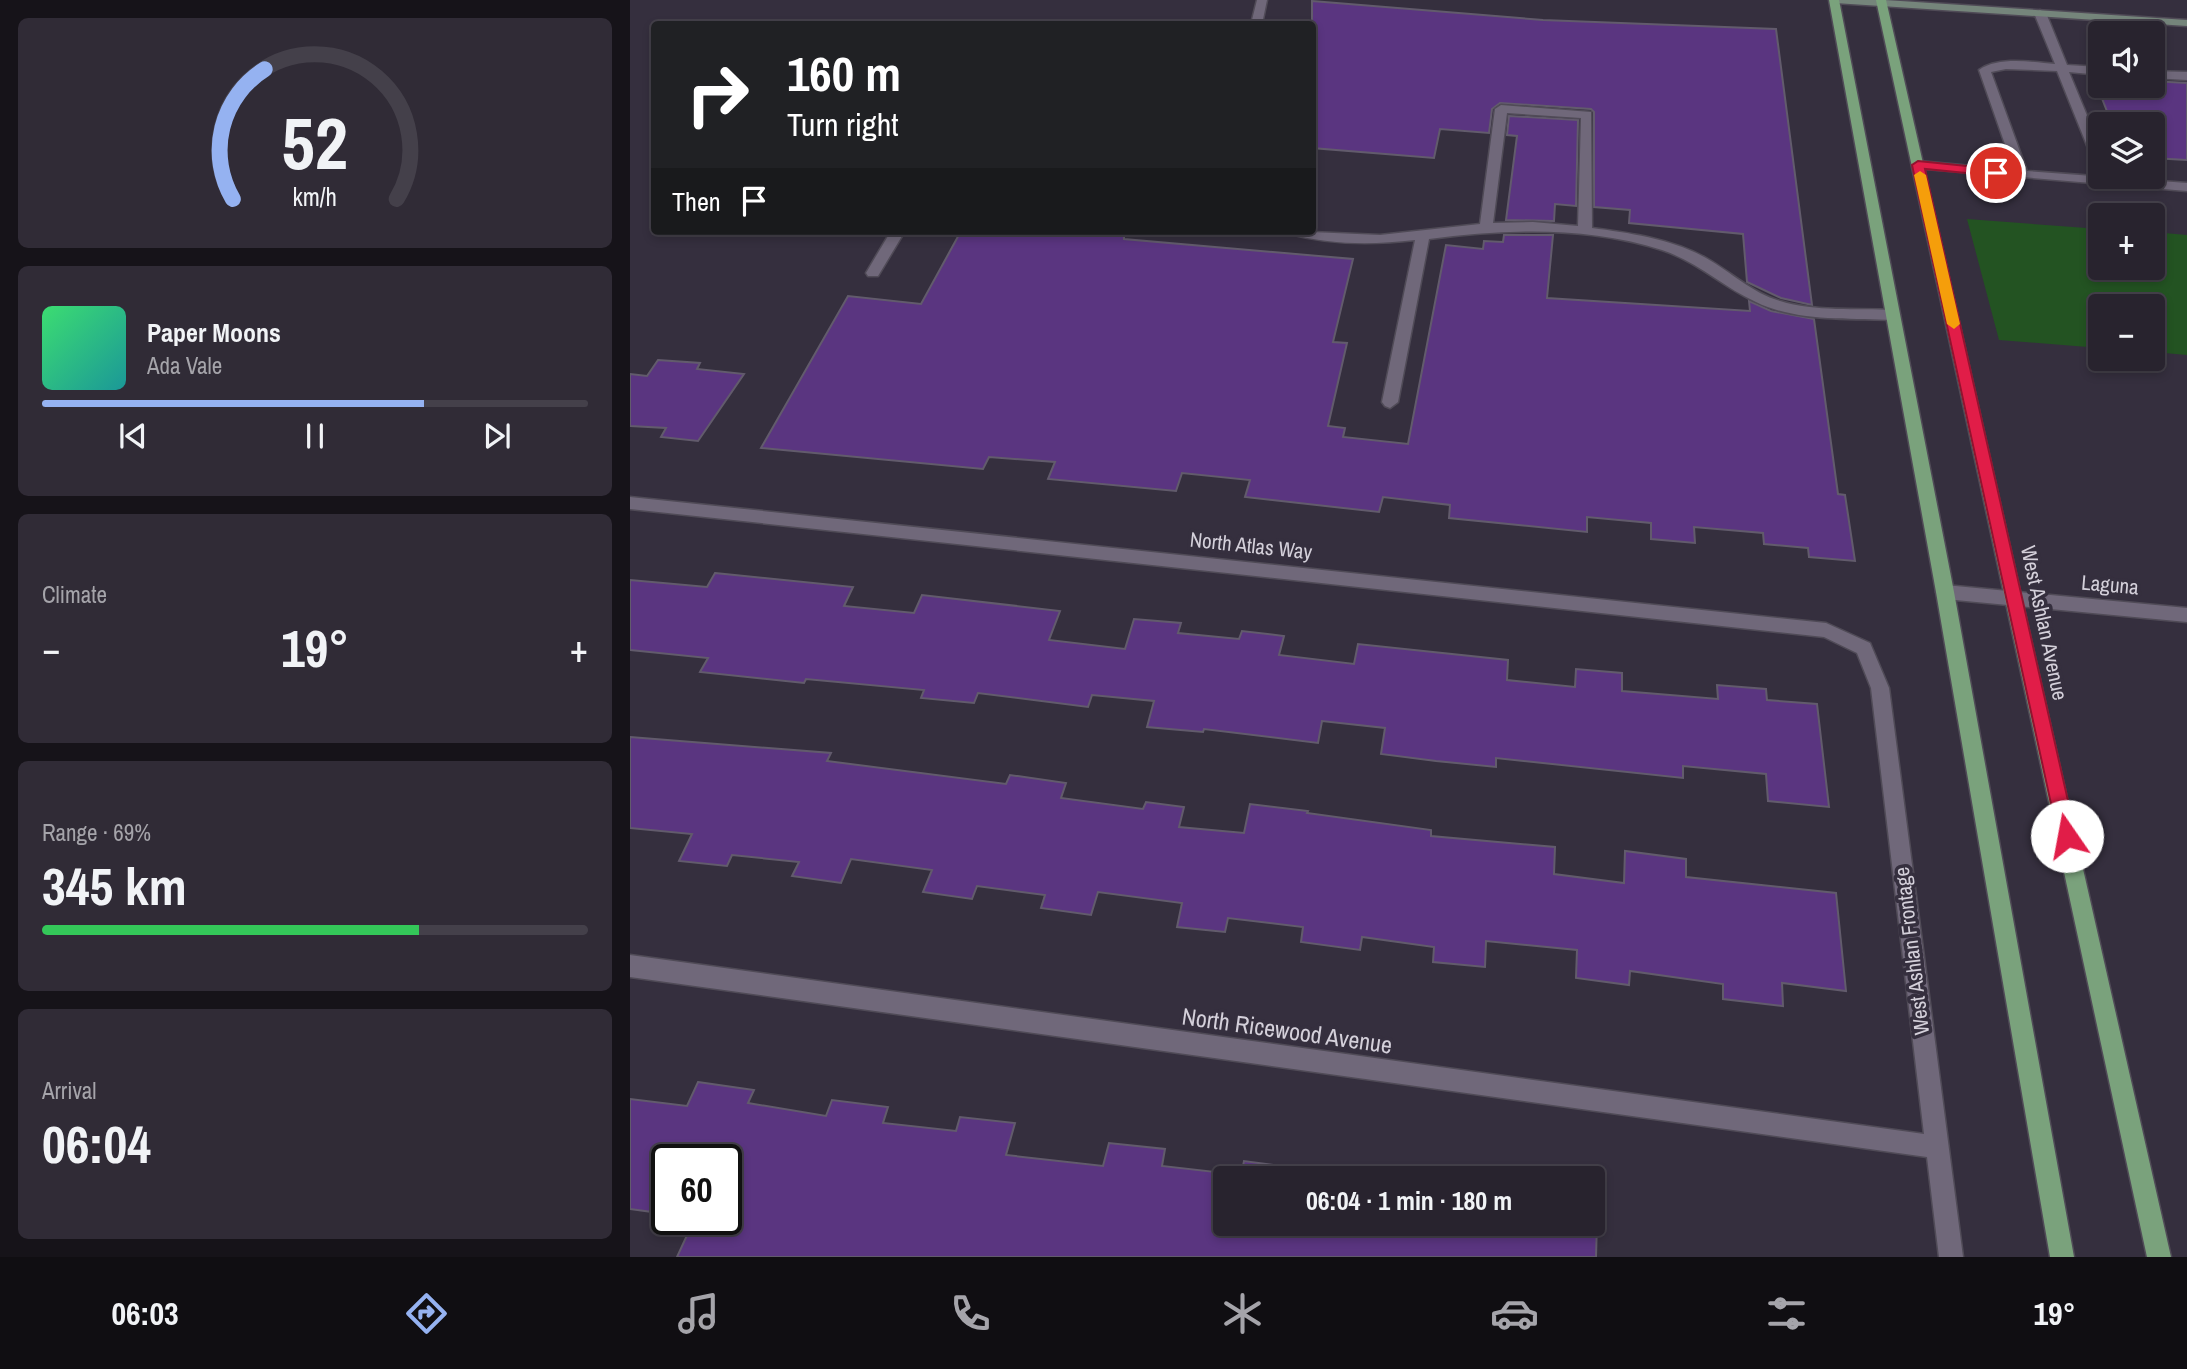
<!DOCTYPE html>
<html lang="en">
<head>
<meta charset="utf-8">
<style>
  body { margin:0; font-family:"Archivo Narrow",sans-serif; background:#302b36; color:#f1f3f6; height:100vh; display:flex; flex-direction:column; font-size:26px; white-space:nowrap }
  * { box-sizing:border-box; margin:0 }
  p { font-size:23px; color:#a5a4aa }
  .icon { flex:none; width:38px; height:38px; fill:none; stroke:currentColor; stroke-width:2; stroke-linecap:round; stroke-linejoin:round }
  .map { position:relative; flex:1; overflow:hidden }
  .drawer { display:flex; flex-direction:column; gap:18px; padding:18px; background:#161319; width:630px }
  .drawer>* { flex:none }
  .guide { position:absolute; left:21px; top:21px; width:665px; height:214px; border-radius:7px; box-shadow:0 4px 10px #0003,0 0 0 2px #44404a; background:#202124; color:#fff; overflow:hidden }
  .controls { position:absolute; left:1458px; top:21px; display:grid; gap:14px }
  .controls a { display:grid; place-items:center; width:77px; height:77px; border-radius:7px; background:#28232e; box-shadow:0 4px 10px #0003,0 0 0 2px #44404a; font-size:35px }
  .speed { position:absolute; left:21px; top:1144px; display:flex; gap:14px; font-size:35px; font-weight:700; text-align:center }
  .speed>* { display:grid; place-content:center; width:91px; height:91px; border-radius:50%; background:#28232e; box-shadow:0 4px 10px #0003,0 0 0 2px #44404a; line-height:1 }
  .speed .limit { border:4px solid #111; border-radius:10px; background:#fff; color:#111 }
  .pin { position:absolute; display:grid; place-items:center; width:60px; height:60px; color:#fff; margin:-30px; border:4px solid #fff; border-radius:50%; box-shadow:0 2px 7px #0007 }
  .me { position:absolute; width:77px; margin:-38px; rotate:348deg; stroke-linejoin:round; filter:drop-shadow(0 0 5px #0008) }
  .turn { display:flex; align-items:center; gap:24px; height:147px; padding:0 21px; font-size:32px }
  .turn .icon { width:91px; height:91px; stroke-width:2.5 }
  .turn b { display:block; font-size:49px; line-height:60px }
  .then { display:flex; align-items:center; height:66px; padding:0 21px; background:#0003; gap:14px; font-size:26px }
  .big { font-size:52px; font-weight:700; line-height:1.1 }
  .drawer .widget { flex:1; display:flex; flex-direction:column; justify-content:center; gap:10px; min-width:0; padding:0 24px; border-radius:10px; background:#302b36 }
  .drawer .dial { align-items:center; gap:0 }
  .dial svg { height:182px; overflow:visible; fill:none; stroke:#44404a; stroke-width:7; stroke-linecap:round; text-anchor:middle }
  .dial text { fill:#f1f3f6; stroke:none }
  .song { display:flex; align-items:center; gap:21px }
  .cover { width:84px; height:84px; border-radius:10px; background:linear-gradient(135deg,hsl(140 70% 55%),hsl(180 70% 35%)) }
  .played { height:7px; border-radius:4px; background:linear-gradient(90deg,#95b2f1 70%,#44404a 70%) }
  .keys { display:flex; justify-content:space-around; direction:ltr }
  .heat { display:flex; justify-content:space-between; align-items:center; font-size:38px; direction:ltr }
  .charge { height:10px; border-radius:5px; background:linear-gradient(90deg,#34c759 69%,#44404a 0) }
  .trip { position:absolute; left:583px; top:1166px; width:392px; height:70px; border-radius:7px; background:#28232e; box-shadow:0 4px 10px #0003,0 0 0 2px #44404a; font-weight:700; line-height:70px; text-align:center }
  .menu { display:flex; height:112px; justify-content:space-around; align-items:center; background:#100e12; color:#a5a4aa }
  .menu .icon { width:49px; height:49px }
  .menu .on { color:#95b2f1 }
  .menu b { font-size:32px; color:#f1f3f6 }
  main { display:flex; flex:1; min-height:0 }
  .map>svg:first-child { display:block }
  .green { fill:#235322 }
  .building { fill:#5a3580; stroke:#625b6c; stroke-width:2 }
  .lines { fill:none; stroke-linecap:round; stroke-linejoin:round }
  .service-casing { stroke:#504b57; stroke-width:3 }
  .minor-casing { stroke:#504b57; stroke-width:3 }
  .secondary-casing { stroke:#504b57; stroke-width:3 }
  .primary-casing { stroke:#504b57; stroke-width:3 }
  .service { fill:#70687a; fill-rule:evenodd }
  .minor { fill:#70687a; fill-rule:evenodd }
  .secondary { fill:#75857b; fill-rule:evenodd }
  .primary { fill:#7aa27c; fill-rule:evenodd }
  .route { fill:#e11d48; stroke:#92132f; stroke-width:2 }
  .slow { fill:#f59e0b }
  .labels { text-anchor:middle; stroke-width:7; stroke-linejoin:round; paint-order:stroke }
  .street-label { font-size:21px; fill:#d4d0da; stroke:#352f3e }
  .near-street-label { font-size:24px; fill:#d4d0da; stroke:#352f3e }
</style>
</head>
<body>
<main>
<section class="drawer">
<div class="widget dial"><svg viewBox="0 0 100 80">
<path d="M14 69A42 42 0 1 1 86 69"/>
<path d="M14 69A42 42 0 0 1 28 12" stroke="#95b2f1"/>
<text x="50" y="56" font-size="32" font-weight="700">52</text>
<text x="50" y="72" font-size="11">km/h</text>
</svg></div>
<div class="widget">
<div class="song"><i class="cover"></i><div><b>Paper Moons</b><p>Ada Vale</p></div></div>
<div class="played"></div>
<div class="keys"><svg class="icon" aria-label="previous" viewBox="0 0 24 24"><path d="M18 5L8 12l10 7zM5 5v14"/></svg><svg class="icon" aria-label="pause" viewBox="0 0 24 24"><path d="M8 5v14M16 5v14"/></svg><svg class="icon" aria-label="next" viewBox="0 0 24 24"><path d="M6 5l10 7-10 7zM19 5v14"/></svg></div>
</div>
<div class="widget"><p>Climate</p>
<div class="heat"><a>−</a><b class="big">19°</b><a>+</a></div>
</div>
<div class="widget"><p>Range · 69%</p><b class="big">345 km</b><div class="charge"></div></div>
<div class="widget"><p>Arrival</p><b class="big">06:04</b></div>
</section>
<div class="map">
<svg width="1557" height="1257" viewBox="0 0 1557 1257">
  <rect width="100%" height="100%" fill="#352f3e"/>
  <polygon class="green" points="1337,219 1470,229 1470,268 1522,268 1523,232 1557,235 1557,355 1523,352 1522,306 1470,306 1470,348 1369,340"/>
  <g class="building">
    <polygon points="682,1 913,20 1146,29 1182,305 1151,298 1117,282 1113,234 999,223 1000,210 964,207 964,112 961,109 870,103 862,109 859,133 810,129 804,158 682,148"/>
    <polygon points="1464,78 1470,78 1470,86 1522,86 1522,81 1557,83 1557,160 1522,158 1522,124 1482,124"/>
    <polygon points="879,116 948,120 946,206 925,204 924,221 876,220 887,136 877,135"/>
    <polygon points="331,231 494,231 494,239 723,259 703,342 717,343 698,426 715,428 713,437 778,444 816,245 853,249 854,241 873,242 874,235 923,235 917,298 1120,311 1119,301 1141,311 1184,319 1208,494 1215,495 1225,561 1179,557 1178,548 1134,544 1133,533 1064,527 1065,543 1021,539 1021,523 957,517 957,532 819,518 820,505 753,497 749,512 615,497 620,480 552,473 546,491 418,479 425,462 359,457 353,469 131,448 218,296 291,304"/>
    <polygon points="28,360 70,363 67,369 114,374 68,441 31,437 36,428 0,426 0,374 17,376"/>
    <polygon points="85,573 223,587 214,606 284,613 292,595 430,611 419,640 495,649 504,619 551,623 548,633 609,639 612,631 654,636 649,655 724,664 728,644 878,660 877,680 945,687 946,669 992,673 992,691 1088,699 1087,685 1136,689 1137,700 1187,704 1199,807 1138,801 1136,774 1053,766 1053,778 866,758 866,767 806,761 751,754 755,728 692,721 688,743 574,729 573,732 517,727 524,701 462,695 458,707 348,693 344,703 291,698 294,690 176,679 174,683 70,672 78,658 0,650 0,580 77,587"/>
    <polygon points="0,737 201,753 197,761 376,784 380,775 436,783 431,798 513,809 516,802 554,807 549,827 614,833 620,804 678,811 677,813 801,830 801,836 925,847 924,874 994,883 995,851 1056,859 1056,877 1206,893 1216,991 1152,983 1153,1006 1093,999 1093,984 1000,971 999,985 946,978 947,950 856,941 855,967 803,962 804,947 732,937 730,950 671,942 673,927 598,918 595,932 547,927 552,903 468,892 461,915 411,908 415,895 347,886 342,899 293,892 302,870 221,859 211,883 162,876 169,862 102,855 97,866 49,861 62,834 0,828"/>
    <polygon points="68,1082 124,1090 118,1103 196,1116 202,1100 258,1107 253,1123 326,1131 330,1117 385,1123 376,1155 473,1166 479,1143 535,1149 532,1166 611,1175 614,1161 672,1169 671,1178 595,1178 595,1223 967,1223 966,1257 47,1257 64,1220 96,1220 96,1160 37,1160 37,1214 0,1209 0,1099 57,1106"/>
  </g>
  <g class="lines">
    <defs>
      <g id="service">
        <polygon points="627,0 637,0 632,24 621,24"/>
        <path d="M1410,10l6,3 21,52 33,2v8l-31,-3 31,75v20l-6,-4 -37,-92 -51,-2 -15,3 36,99 160,12v8l-273,-23v-6l4,-1 96,9 -35,-100c19,-14 53,-8 76,-6l-21,-51z"/>
        <polygon points="1522,71 1557,72 1557,80 1522,78"/>
        <path d="M871,105l90,7 1,116c38,5 80,11 114,30 25,14 46,35 74,43 35,11 77,7 113,9l7,5 -7,5c-45,-2 -96,2 -137,-18 -33,-15 -58,-40 -94,-52 -76,-24 -155,-21 -233,-11l-31,163 -8,6 -5,-2 -3,-4 33,-162c-43,5 -83,5 -125,-6l-2,-3 92,4 100,-11 15,-115zM877,113l74,5 -3,108 -45,-4 -40,1z"/>
        <polygon points="261,231 275,231 248,276 238,276 236,273"/>
      </g>
      <g id="minor">
        <polygon points="0,497 1196,623 1240,643 1259,688 1333,1257 1309,1257 1297,1157 0,977 0,955 1294,1134 1241,688 1227,653 1194,637 0,509"/>
        <polygon points="1315,585 1557,608 1557,622 1315,599 1309,597 1306,592 1309,587"/>
      </g>
      <polygon id="secondary" points="1200,0 1255,0 1557,20 1557,26 1205,3"/>
      <g id="primary">
        <polygon points="1199,0 1209,0 1324,592 1444,1257 1420,1257 1306,592"/>
        <polygon points="1246,0 1256,0 1541,1257 1517,1257"/>
      </g>
    </defs>
    <use href="#service" class="service-casing"/>
    <use href="#minor" class="minor-casing"/>
    <use href="#secondary" class="secondary-casing"/>
    <use href="#primary" class="primary-casing"/>
    <use href="#service" class="service"/>
    <use href="#minor" class="minor"/>
    <use href="#secondary" class="secondary"/>
    <use href="#primary" class="primary"/>
  </g>
  <polygon class="route" points="1288,161 1366,169 1372,173 1366,176 1295,169 1446,836 1444,842 1437,844 1431,842 1428,836 1282,165"/>
  <polygon class="slow" points="1290,171 1296,175 1330,324 1324,329 1317,324 1284,175"/>
  <g class="labels">
    <g class="street-label">
      <text transform="translate(621 546) rotate(6)" y="7">North Atlas Way</text>
      <text transform="translate(1480 585) rotate(5)" y="7">Laguna</text>
      <text transform="translate(1414 623) rotate(78)" y="7">West Ashlan Avenue</text>
      <text transform="translate(1282 951) rotate(-97)" y="7">West Ashlan Frontage</text>
    </g>
    <g class="near-street-label">
      <text transform="translate(657 1031) rotate(8)" y="8">North Ricewood Avenue</text>
    </g>
  </g>
</svg>
<div class="controls">
<a><svg class="icon" aria-label="sound" viewBox="0 0 24 24"><path d="M4 9h4l5-4v14l-5-4H4zM17 9q2 3 0 6"/></svg></a>
<a><svg class="icon" aria-label="layers" viewBox="0 0 24 24"><path d="M12 4l9 5-9 5-9-5zM3 14l9 5 9-5"/></svg></a>
<a>+</a>
<a>−</a>
</div>
<div class="speed"><div class="limit">60</div></div>
<div class="pin" style="left:1366px;top:173px;background:#d93025"><svg class="icon" aria-label="arrive" viewBox="0 0 24 24"><path d="M6 21V4h12l-3 4 3 4H6"/></svg></div>
<svg class="me" style="left:1437px;top:836px" viewBox="-20 -20 40 40"><circle r="19" fill="#fff"/><path d="M0-13L10 11 0 6-10 11z" fill="#e11d48"/></svg>
<div class="trip">06:04 · 1 min · 180 m</div>
<div class="guide">
<div class="turn"><svg class="icon" aria-label="right" viewBox="0 0 24 24"><path d="M7 20v-9h11M14 6l5 5-5 5"/></svg><div><b>160 m</b>Turn right</div></div>
<div class="then">Then<svg class="icon" aria-label="arrive" viewBox="0 0 24 24"><path d="M6 21V4h12l-3 4 3 4H6"/></svg></div>
</div>
</div>
</main>
<nav class="menu">
<b>06:03</b>
<svg class="icon on" aria-label="directions" viewBox="0 0 24 24"><path d="M12 3l9 9-9 9-9-9zM9 14v-3h6M13 9l2 2-2 2"/></svg>
<svg class="icon" aria-label="music" viewBox="0 0 24 24"><path d="M9 18V5l10-2v13"/><circle cx="6" cy="18" r="3"/><circle cx="16" cy="16" r="3"/></svg>
<svg class="icon" aria-label="phone" viewBox="0 0 24 24"><path d="M5 4h4l2 5-3 2q2 4 5 5l2-3 5 2v4C11 20 4 13 5 4z"/></svg>
<svg class="icon" aria-label="climate" viewBox="0 0 24 24"><path d="M12 3v18M4 7l16 10M4 17L20 7"/></svg>
<svg class="icon" aria-label="car" viewBox="0 0 24 24"><path d="M5 17H2v-5l4-1 3-4h7l3 4 3 1v5h-3M9 17h6M6 11h13"/><circle cx="7" cy="17" r="2"/><circle cx="17" cy="17" r="2"/></svg>
<svg class="icon" aria-label="filters" viewBox="0 0 24 24"><path d="M4 7h16M4 17h16"/><circle cx="9" cy="7" r="2"/><circle cx="15" cy="17" r="2"/></svg>
<b>19°</b>
</nav>
</body>
</html>
